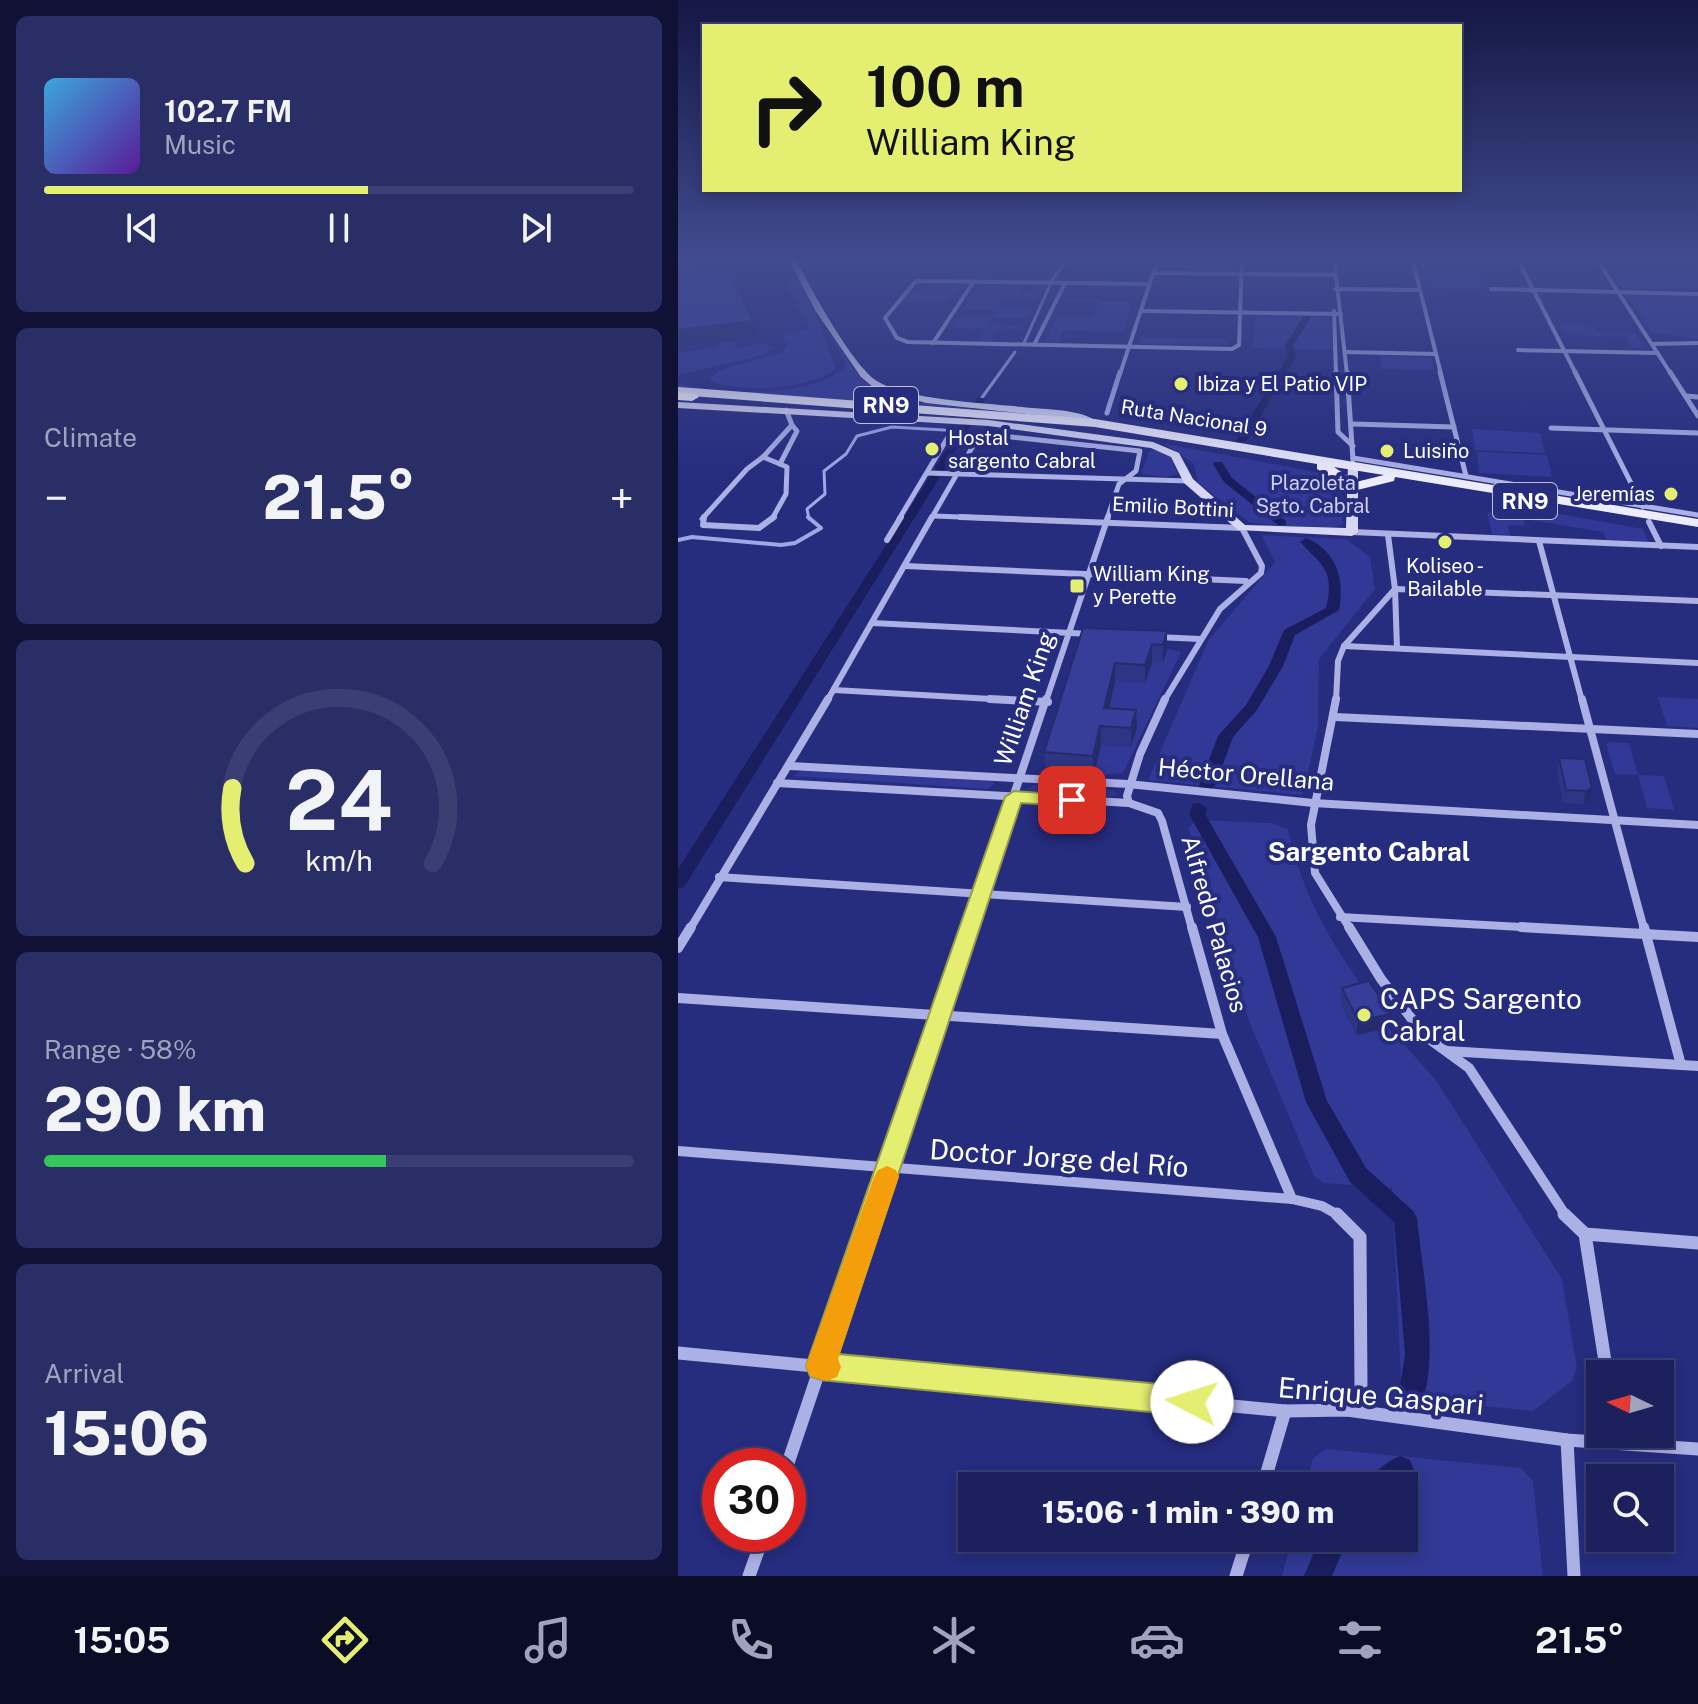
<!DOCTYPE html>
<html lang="en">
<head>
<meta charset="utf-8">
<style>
  body { margin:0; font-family:"Public Sans",sans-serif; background:#292e67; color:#f1f3f6; height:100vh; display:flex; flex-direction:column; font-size:30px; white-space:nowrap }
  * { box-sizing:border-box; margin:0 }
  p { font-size:26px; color:#a0a3bc }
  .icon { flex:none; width:44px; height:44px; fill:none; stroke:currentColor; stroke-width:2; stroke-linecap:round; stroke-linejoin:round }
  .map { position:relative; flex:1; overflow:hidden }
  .drawer { display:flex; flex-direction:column; gap:16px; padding:16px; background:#0f1234; width:678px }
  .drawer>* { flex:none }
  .banner { position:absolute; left:24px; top:24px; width:760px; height:168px; border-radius:0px; box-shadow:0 4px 12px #0003,0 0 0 2px #3a3e73; background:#e4ee71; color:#111; overflow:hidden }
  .needle { width:52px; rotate:275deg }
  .tools { position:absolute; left:908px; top:1360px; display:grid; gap:16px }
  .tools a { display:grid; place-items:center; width:88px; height:88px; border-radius:0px; background:#1c215e; box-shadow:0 4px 12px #0003,0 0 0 2px #3a3e73; font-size:40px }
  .speed { position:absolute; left:24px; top:1448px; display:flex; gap:16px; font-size:40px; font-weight:700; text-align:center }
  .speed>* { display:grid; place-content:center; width:104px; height:104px; border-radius:50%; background:#1c215e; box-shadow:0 4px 12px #0003,0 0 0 2px #3a3e73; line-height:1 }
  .speed .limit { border:12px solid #d22; background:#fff; color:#111 }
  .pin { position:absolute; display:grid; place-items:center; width:68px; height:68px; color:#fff; margin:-34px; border-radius:16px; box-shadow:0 4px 12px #0006 }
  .me { position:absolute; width:88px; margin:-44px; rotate:275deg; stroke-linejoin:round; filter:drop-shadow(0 0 6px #0008) }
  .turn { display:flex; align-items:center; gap:28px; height:168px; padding:0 32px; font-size:36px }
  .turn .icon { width:104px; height:104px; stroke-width:2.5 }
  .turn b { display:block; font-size:56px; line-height:68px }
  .big { font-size:60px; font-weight:800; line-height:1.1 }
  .drawer .card { flex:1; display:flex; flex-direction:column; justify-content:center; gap:12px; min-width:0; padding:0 28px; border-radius:12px; background:#292e67 }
  .drawer .dial { align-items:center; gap:0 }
  .dial svg { height:208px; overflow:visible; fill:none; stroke:#3a3e73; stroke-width:7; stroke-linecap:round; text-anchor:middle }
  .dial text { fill:#f1f3f6; stroke:none }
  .song { display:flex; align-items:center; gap:24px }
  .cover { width:96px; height:96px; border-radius:12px; background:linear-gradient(135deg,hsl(200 70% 55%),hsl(270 70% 35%)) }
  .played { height:8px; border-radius:4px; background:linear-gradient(90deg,#e4ee71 55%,#3a3e73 55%) }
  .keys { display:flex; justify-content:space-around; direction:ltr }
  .heat { display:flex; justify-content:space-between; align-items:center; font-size:44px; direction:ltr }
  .charge { height:12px; border-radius:6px; background:linear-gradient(90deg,#34c759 58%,#3a3e73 0) }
  .trip { position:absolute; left:280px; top:1472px; width:460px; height:80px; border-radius:0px; background:#1c215e; box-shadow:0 4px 12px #0003,0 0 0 2px #3a3e73; font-weight:800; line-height:80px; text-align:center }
  .menu { display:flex; height:128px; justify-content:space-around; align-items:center; background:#0b0d26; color:#a0a3bc }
  .menu .icon { width:56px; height:56px }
  .menu .active { color:#e4ee71 }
  .menu b { font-size:36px; color:#f1f3f6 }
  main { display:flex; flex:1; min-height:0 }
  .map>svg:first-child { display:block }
  .green { fill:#313895 }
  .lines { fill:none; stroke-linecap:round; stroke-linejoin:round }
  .stream-far1 { stroke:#a0a6e6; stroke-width:3 }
  .stream { stroke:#a0a6e6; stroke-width:4 }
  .canal { fill:#1a1e5e; fill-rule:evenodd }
  .street-far5 { stroke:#abb0e5; stroke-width:4 }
  .street-far4 { stroke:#abb0e5; stroke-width:5 }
  .street-far3 { stroke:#abb0e5; stroke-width:6 }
  .street-far2 { stroke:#abb0e5; stroke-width:8 }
  .street-far1 { stroke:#abb0e5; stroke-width:10 }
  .street { stroke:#abb0e5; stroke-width:13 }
  .secondary { fill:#d5d7f5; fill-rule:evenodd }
  .primary { fill:#ececfd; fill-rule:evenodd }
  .highway { fill:#fff; fill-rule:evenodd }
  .wall { fill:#2e3584 }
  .shaded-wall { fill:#262b6c }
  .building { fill:#363e9a; stroke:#262b6c; stroke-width:2 }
  .route { fill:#e4ee71; stroke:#949b49; stroke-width:2 }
  .slow { fill:#f59e0b }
  .poi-dot { fill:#e4ee71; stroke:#262c7e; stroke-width:3 }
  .labels { text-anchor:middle; stroke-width:8; stroke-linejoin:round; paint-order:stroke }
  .far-poi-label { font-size:20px; fill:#fff; stroke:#262c7e; text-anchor:start }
  .far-street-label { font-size:20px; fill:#fff; stroke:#262c7e }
  .far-park-label { font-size:20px; fill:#ced1f4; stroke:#262c7e }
  .shield { fill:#262c7e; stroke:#bec0d8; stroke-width:2 }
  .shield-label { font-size:22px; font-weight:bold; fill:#fff }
  .street-label { font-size:24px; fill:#fff; stroke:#262c7e }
  .neighbourhood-label { font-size:26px; font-weight:bold; fill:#fff; stroke:#262c7e }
  .near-poi-label { font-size:28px; fill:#fff; stroke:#262c7e; text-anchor:start }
  .near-street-label { font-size:28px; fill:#fff; stroke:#262c7e }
</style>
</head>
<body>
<main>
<section class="drawer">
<div class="card">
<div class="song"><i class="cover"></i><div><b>102.7 FM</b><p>Music</p></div></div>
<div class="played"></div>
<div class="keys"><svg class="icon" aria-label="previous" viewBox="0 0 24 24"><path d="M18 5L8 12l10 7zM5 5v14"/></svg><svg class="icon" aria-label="pause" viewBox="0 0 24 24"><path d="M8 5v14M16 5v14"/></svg><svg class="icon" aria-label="next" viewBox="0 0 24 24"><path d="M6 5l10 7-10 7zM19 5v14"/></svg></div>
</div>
<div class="card"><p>Climate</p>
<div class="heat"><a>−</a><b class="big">21.5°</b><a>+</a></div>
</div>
<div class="card dial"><svg viewBox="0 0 100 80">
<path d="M14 69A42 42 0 1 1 86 69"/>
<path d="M14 69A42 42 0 0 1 9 40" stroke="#e4ee71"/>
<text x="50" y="56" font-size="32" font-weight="700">24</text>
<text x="50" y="72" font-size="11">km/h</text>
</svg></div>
<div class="card"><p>Range · 58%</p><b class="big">290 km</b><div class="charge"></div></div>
<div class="card"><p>Arrival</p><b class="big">15:06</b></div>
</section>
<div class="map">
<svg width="1020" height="1576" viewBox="0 0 1020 1576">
  <rect width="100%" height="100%" fill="#262c7e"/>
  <g class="green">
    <path d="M94,258h14l30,58 20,52c-22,22 -95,25 -124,14l-2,-4 10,-8 63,-18 4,-6 -5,-12 29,-5 -23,-41 4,-11 -10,-11h-7z"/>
    <polygon points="486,258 556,258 556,263 519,265 555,266 555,271 483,268"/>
    <polygon points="741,258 794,258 805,290 748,288"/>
    <polygon points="925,258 1020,258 1020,290 943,288"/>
    <polygon points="253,282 284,283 270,303 225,302 233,292 244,292"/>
    <polygon points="302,283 346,283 341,293 351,294 356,284 367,285 358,301 325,300 321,306 355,308 349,318 314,318 310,324 345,326 343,330 320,329 313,341 300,341 307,329 272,328 279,317 314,317 318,310 284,310"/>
    <polygon points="947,294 1020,295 1020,339 974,332"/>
    <polygon points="388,298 422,298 421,302 454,302 445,332 385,330 380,343 368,341 380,315 415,316 420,303 387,301"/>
    <polygon points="578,315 653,317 655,350 574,348"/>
    <polygon points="882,324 915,325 920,332 957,333 967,348 954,348 947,337 888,335"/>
    <path d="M151,332c13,12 19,33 32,46 29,29 91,27 129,32l-312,-21v-7c34,15 146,16 168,-18z"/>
    <polygon points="462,337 550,338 550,345 463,344 460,343"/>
    <polygon points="55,342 58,348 86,343 96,349 85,355 0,375 0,353 41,347 40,344"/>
    <polygon points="702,356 754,357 756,370 703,369"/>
    <polygon points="794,429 862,433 867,453 797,450"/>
    <polygon points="487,444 649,474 663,487 665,524 651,529 572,523 520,483 516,464"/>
    <polygon points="476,449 492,456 500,474 488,477 463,474 471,452"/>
    <polygon points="799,452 869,455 874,477 801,473"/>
    <polygon points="843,507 965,529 970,541 928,540 925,532 846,519 846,526 830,525 832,535 814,534 809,513"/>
    <polygon points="583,535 668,539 692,557 697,589 641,659 640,727 625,795 470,780 530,641 597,562"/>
    <polygon points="489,649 503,652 445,773 416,776 421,752 383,743 453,746 458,729 430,714 437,681 431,659 485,662"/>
    <polygon points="980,697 1020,699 1020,728 989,726"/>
    <polygon points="931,742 951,743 960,775 986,776 996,810 969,808 960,775 937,774 928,744"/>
    <polygon points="123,771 313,781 317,783 310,789 115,776"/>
    <polygon points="356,785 435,790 440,794 433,797 348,790"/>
    <path d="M519,820l75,3 16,6c16,70 40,108 80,166l-27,7 15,33 33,-7 47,52 126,199 15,89 -5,13 -39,30 -109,-11 -23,-19 -9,-193 -68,-5 -10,-7 -67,-160 -59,-188z"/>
    <polygon points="648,1449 843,1468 855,1481 865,1576 604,1576 614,1538 726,1538 726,1486 628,1486 635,1458"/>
  </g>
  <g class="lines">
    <g class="stream-far1">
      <polyline points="373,281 391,258"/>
      <polyline points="346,343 372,285"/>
      <polyline points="303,399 337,352"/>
      <polyline points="131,519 129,509 147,494 146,471 168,454 179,436 214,427 283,431"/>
    </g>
    <polyline class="stream" points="0,540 14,537 103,545 117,543 143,528 130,517"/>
    <g class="canal">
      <polygon points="626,315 633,317 615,346 618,356 568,441 559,443 558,441 610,356 607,346"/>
      <polygon points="300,397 308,399 266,470 258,470 257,468"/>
      <polygon points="536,462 544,462 554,478 608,521 608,525 600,525 546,482 535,464"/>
      <polygon points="253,475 262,477 6,887 0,889 0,869"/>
      <path d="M628,538c31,13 39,42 33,72l-44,25 -12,31 -26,44 -24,27 -18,49 -8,5 -6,-2 -2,-3 19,-50 28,-31 23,-39 15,-36 42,-22c9,-37 -3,-42 -26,-66z"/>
      <path d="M521,803l8,5 -2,6 71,123 51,164 39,67 47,43 4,7c5,54 24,141 3,190l-9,4 -9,-4 -4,-9 7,-44 -11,-133 -44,-40 -44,-80 -48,-165 -69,-123 4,-10z"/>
      <path d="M722,1456l10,4 4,10 -4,10 -8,6h-35c6,-14 19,-24 33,-30z"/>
      <polygon points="642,1538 670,1538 654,1576 626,1576"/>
    </g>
    <g class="street-far5">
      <polyline points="656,258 669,374"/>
      <polyline points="734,258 763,374"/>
      <polyline points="839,258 898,374"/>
      <polyline points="918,258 993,374"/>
      <polyline points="476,273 657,275"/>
      <polyline points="472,284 238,281 207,318 219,338 230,342 554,349 561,345 564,258"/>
      <polyline points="657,289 741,290"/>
      <polyline points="813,289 1020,294"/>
      <polyline points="464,311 663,314"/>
      <polyline points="656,311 658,374"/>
      <polyline points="255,343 296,281"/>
      <polyline points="974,344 1020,343"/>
      <polyline points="356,345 387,283"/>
      <polyline points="840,350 980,353"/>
      <polyline points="667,352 758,354"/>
      <polyline points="442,374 480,258"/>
    </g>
    <g class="street-far4">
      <polyline points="658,372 660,432 675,446"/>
      <polyline points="669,372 675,460"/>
      <polyline points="762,372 788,476"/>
      <polyline points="897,372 965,507"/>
      <polyline points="992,372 1020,416"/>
      <polyline points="1008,396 1020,397"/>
      <polyline points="429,413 442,372"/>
      <polyline points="675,424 776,427"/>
      <polyline points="873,428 1020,433"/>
      <polyline points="85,457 109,467 108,494 94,519"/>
      <polyline points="85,457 114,425 108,410"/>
      <polyline points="675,458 1020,515"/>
      <polyline points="102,464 119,431 114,425"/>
      <polyline points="249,473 510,481"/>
      <polyline points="256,516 334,519"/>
      <polyline points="24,519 69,469 85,457"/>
      <polyline points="221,519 273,432"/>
      <polyline points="253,519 299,439 315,435 462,451 458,471 441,484 429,519"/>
    </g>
    <g class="street-far3">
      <polyline points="26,517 25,525 81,528 96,517"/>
      <polyline points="282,517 564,528 584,566 583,573 542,609 486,701"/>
      <polyline points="971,522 983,546"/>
      <polyline points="674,532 1020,547"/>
      <polyline points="209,540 223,517"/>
      <polyline points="861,541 904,701"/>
      <polyline points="227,566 568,581"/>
      <polyline points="194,623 413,634"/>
      <polyline points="479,637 522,639"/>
      <polyline points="666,646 1020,663"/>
      <polyline points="719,648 717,589 1020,601"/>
      <polyline points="156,690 347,701"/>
      <polyline points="149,701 254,517"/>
      <polyline points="368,701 430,517"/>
      <polyline points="658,701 660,661 666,646 717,589 710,535"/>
    </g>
    <g class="street-far2">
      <polyline points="312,699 370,702"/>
      <polyline points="487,699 462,754 449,796 451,803 480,813 484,821 514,929"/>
      <polyline points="658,699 633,825 637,873 672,929"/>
      <polyline points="904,699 966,929"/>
      <polyline points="657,717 1020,734"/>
      <polyline points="112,766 450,784 635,803 1020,825"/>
      <polyline points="99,783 451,803"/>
      <polyline points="41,877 509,907"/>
      <polyline points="662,917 879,929"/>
      <polyline points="12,929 150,699"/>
      <polyline points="291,929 368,699"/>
    </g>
    <g class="street-far1">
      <polyline points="514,927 544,1034 614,1199 644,1206 662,1216"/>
      <polyline points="671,927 703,979 747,1036 791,1068 888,1216"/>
      <polyline points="843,927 1020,937"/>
      <polyline points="966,927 1003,1065"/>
      <polyline points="0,948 13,927"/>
      <polyline points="0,998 544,1034"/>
      <polyline points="769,1051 1020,1066"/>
      <polyline points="0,1151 614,1199"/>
      <polyline points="193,1216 291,927"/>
    </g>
    <g class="street">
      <polyline points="659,1214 682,1237 683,1390 669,1410"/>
      <polyline points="886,1214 907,1234 929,1374"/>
      <polyline points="907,1234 1020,1243"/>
      <polyline points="0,1353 607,1411 669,1410 889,1440 1020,1449"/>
      <polyline points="889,1440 896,1576"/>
      <polyline points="109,1466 194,1214"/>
      <polyline points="585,1486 607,1411"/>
      <polyline points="71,1576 86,1534"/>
      <polyline points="558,1576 570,1538"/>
    </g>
    <g class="secondary">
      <path d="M110,258h7c16,30 56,106 82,123 29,19 109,22 145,26 25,3 57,1 78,16l-5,3 -21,-7 -148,-16 -53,-16 -12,-10 -46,-67z"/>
      <polygon points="0,402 311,420 475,442 501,453 515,479 567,525 668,528 670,465 675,462 680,465 680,532 674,536 560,530 506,483 493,457 473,448 311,426 0,408"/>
    </g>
    <path class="primary" d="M0,387l417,32 603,100v8l-303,-50 -1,4 -41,10 -36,-22v-5l-222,-37 -417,-32zM656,467l50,8 -28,7z"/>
    <polygon class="highway" points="0,392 19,394 21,397 14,401 0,400"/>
  </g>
  <g class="wall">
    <polygon points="405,628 489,631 489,649 485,662 474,662 467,683 437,681 431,708 458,710 459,728 453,747 423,745 416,775 368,771 366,752"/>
    <polygon points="881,758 907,759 911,801 905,804 885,803 879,771"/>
    <polygon points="664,988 713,1014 711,1028 678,1035 662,1002"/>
  </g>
  <g class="shaded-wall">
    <polygon points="75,321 78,337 0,347 0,330"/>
    <polygon points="489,631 489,649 485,662 485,645"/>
    <polygon points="474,644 474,662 467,683 467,665"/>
    <polygon points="437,663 437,681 427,726 426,708"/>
    <polygon points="458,710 459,728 453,747 453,728"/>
    <polygon points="422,726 423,745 416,775 415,756"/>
    <polygon points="914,788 911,801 905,804 908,791"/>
    <polygon points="713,1014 711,1028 678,1035 680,1021"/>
  </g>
  <g class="building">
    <polygon points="0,258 18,258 22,268 48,266 75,321 0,330"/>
    <polygon points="405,628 489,631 485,645 474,644 467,665 437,663 426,708 458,710 453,728 422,726 415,756 366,752"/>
    <polygon points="881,758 907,759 914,788 908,791 888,790"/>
    <polygon points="691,981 713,1014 680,1021 664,988"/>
  </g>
  <linearGradient id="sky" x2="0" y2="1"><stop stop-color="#151845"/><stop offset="0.54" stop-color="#414b8f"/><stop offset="1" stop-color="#414b8f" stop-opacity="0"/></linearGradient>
  <rect width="1020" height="479" fill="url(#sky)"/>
  <polygon class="route" points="336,791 394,795 403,800 394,806 343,803 161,1354 514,1387 525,1392 529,1402 525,1412 514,1416 143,1380 132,1376 128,1366 327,797"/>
  <polygon class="slow" points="209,1166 218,1170 221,1177 160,1359 163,1367 159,1377 149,1381 132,1376 128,1366 196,1177 200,1170"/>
  <g class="poi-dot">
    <circle cx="503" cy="384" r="8"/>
    <circle cx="254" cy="449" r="8"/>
    <circle cx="709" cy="451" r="8"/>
    <circle cx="993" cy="494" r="8"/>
    <circle cx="767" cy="542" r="8"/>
    <rect x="391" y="578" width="16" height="16" rx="4"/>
    <circle cx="686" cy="1015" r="8"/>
  </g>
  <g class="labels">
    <g class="far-poi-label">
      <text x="519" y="391">Ibiza y El Patio VIP</text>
      <text x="270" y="445">Hostal<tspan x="270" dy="23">sargento Cabral</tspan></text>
      <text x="725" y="458">Luisiño</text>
      <text x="977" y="501" text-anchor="end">Jeremías</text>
      <text x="767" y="573" text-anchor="middle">Koliseo -<tspan x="767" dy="23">Bailable</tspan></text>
      <text x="415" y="581">William King<tspan x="415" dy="23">y Perette</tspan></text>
    </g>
    <g class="far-street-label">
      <text transform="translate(516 418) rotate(9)" y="7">Ruta Nacional 9</text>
      <text transform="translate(495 507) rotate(3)" y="7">Emilio Bottini</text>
    </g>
    <g class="far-park-label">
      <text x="635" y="490">Plazoleta<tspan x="635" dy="23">Sgto. Cabral</tspan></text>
    </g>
    <g class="shield">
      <rect x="176" y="387" width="64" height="36" rx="6"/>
      <rect x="815" y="483" width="64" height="36" rx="6"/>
    </g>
    <g class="shield-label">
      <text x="208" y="413">RN9</text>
      <text x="847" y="509">RN9</text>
    </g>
    <g class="street-label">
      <text transform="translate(347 699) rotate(-71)" y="8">William King</text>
      <text transform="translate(568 775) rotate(5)" y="8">Héctor Orellana</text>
      <text transform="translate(536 924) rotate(74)" y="8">Alfredo Palacios</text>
    </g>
    <g class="neighbourhood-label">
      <text x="691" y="861">Sargento Cabral</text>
    </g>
    <g class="near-poi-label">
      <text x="702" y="1009">CAPS Sargento<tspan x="702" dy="32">Cabral</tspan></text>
    </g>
    <g class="near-street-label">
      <text transform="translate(381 1158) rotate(4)" y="10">Doctor Jorge del Río</text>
      <text transform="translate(703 1396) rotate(5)" y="10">Enrique Gaspari</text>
    </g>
  </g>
</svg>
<div class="tools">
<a><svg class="needle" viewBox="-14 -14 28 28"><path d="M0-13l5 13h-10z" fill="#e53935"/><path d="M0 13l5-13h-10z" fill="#a0a3bc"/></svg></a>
<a><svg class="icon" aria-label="search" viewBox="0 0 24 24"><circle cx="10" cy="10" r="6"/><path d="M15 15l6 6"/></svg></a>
</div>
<div class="speed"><div class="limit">30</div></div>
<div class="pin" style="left:394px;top:800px;background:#d93025"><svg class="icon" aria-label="arrive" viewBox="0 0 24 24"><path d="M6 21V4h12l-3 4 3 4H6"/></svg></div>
<svg class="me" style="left:514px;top:1402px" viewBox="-20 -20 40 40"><circle r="19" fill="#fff"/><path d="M0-13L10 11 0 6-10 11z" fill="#e4ee71"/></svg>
<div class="trip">15:06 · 1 min · 390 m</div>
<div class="banner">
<div class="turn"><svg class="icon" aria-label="right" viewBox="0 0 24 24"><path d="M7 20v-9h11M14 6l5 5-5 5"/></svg><div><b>100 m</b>William King</div></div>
</div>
</div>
</main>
<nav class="menu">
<b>15:05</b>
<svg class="icon active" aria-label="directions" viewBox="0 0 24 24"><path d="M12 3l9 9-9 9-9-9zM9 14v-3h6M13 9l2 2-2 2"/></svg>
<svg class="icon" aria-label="music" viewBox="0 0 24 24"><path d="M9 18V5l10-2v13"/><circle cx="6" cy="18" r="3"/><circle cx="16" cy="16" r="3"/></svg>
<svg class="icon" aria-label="phone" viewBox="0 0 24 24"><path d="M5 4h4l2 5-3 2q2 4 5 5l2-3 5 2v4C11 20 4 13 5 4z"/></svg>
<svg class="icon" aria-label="climate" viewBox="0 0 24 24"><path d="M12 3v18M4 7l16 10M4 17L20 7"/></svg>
<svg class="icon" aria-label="car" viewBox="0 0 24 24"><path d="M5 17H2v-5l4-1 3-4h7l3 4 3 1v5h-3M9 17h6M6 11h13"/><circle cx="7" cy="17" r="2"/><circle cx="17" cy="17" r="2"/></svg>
<svg class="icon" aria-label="filters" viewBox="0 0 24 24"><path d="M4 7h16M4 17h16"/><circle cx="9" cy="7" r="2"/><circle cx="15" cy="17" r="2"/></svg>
<b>21.5°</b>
</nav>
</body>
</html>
